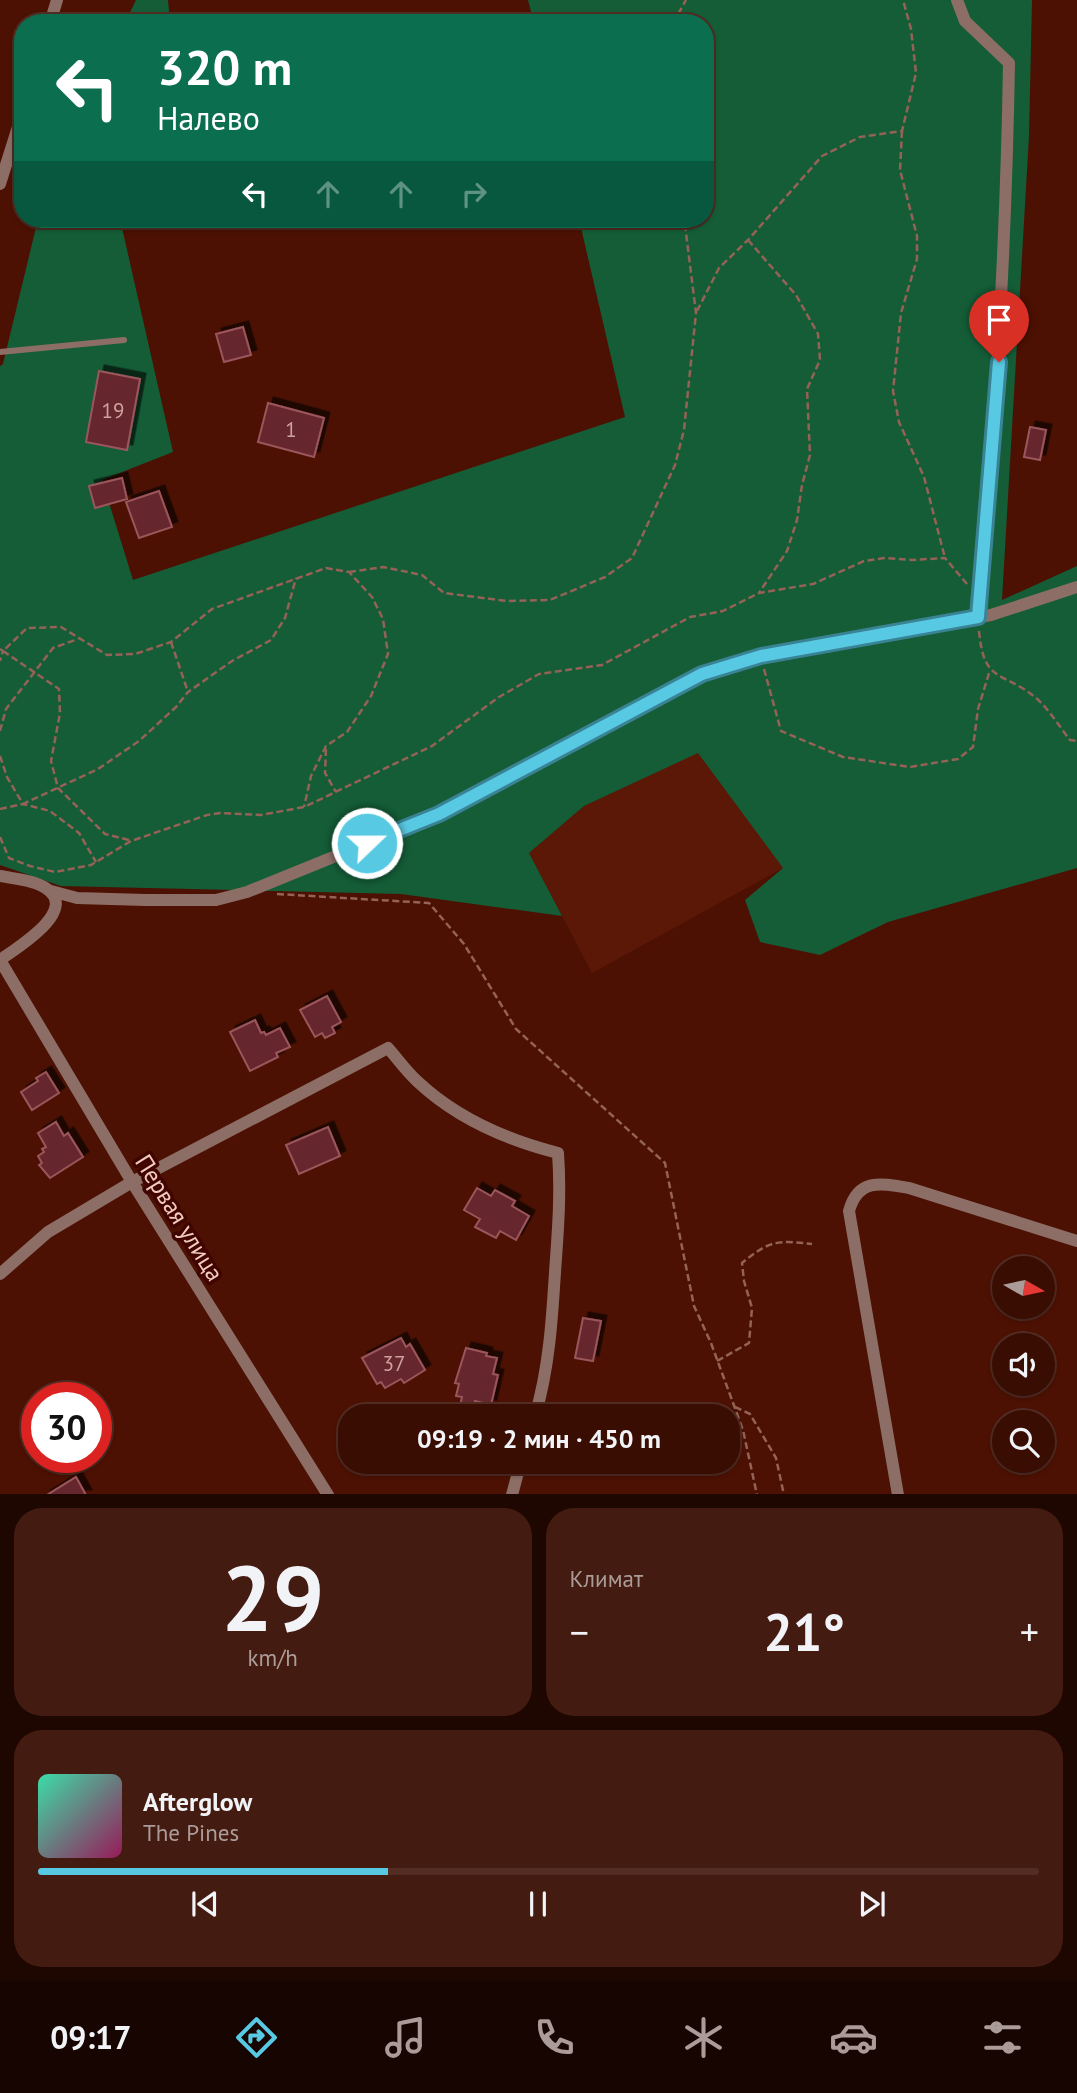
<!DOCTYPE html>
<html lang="ru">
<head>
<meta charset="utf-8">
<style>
  body { margin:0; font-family:"PT Sans",sans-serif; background:#441b11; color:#f1f3f6; height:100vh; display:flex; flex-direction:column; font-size:26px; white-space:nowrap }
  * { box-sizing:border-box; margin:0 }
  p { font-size:23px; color:#ab9c99 }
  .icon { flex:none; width:38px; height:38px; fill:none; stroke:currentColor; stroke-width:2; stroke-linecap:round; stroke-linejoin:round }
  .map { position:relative; height:1494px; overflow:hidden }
  .details { display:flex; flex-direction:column; gap:14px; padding:14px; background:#1f0701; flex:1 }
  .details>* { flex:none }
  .hud { position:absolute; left:14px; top:14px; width:700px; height:214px; border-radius:28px; box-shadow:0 2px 5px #0004,0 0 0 2px #532d24; background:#0b6e4f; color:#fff; overflow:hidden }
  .needle { width:46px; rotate:99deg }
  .controls { position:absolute; left:992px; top:1256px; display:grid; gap:14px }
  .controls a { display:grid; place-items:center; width:63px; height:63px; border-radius:50%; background:#390d02; box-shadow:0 2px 5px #0004,0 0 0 2px #532d24; font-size:35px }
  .speed { position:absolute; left:21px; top:1382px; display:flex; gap:14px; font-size:35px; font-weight:700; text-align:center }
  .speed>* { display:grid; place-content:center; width:91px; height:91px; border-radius:50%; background:#390d02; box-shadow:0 2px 5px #0004,0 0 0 2px #532d24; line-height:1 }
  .speed .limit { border:10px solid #d22; background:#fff; color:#111 }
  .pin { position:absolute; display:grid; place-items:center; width:60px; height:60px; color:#fff; margin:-72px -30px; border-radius:50% 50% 50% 0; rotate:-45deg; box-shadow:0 0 7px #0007 }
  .pin .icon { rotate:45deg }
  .me { position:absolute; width:77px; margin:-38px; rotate:68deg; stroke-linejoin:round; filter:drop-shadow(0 0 5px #0008) }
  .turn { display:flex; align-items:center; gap:24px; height:147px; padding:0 28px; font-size:32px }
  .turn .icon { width:91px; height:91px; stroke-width:2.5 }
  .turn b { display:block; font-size:49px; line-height:60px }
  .lanes { display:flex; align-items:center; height:66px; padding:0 28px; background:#0003; justify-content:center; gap:35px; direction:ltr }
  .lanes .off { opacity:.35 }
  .big { font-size:52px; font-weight:700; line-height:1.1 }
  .details .tile { flex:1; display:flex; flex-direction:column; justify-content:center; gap:10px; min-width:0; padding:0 24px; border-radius:28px; background:#441b11 }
  .details .dial { align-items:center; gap:0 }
  .dial b { font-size:91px; line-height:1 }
  .song { display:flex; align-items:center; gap:21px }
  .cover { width:84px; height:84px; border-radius:10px; background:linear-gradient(135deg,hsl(160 70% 55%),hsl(330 70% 35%)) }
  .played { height:7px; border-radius:4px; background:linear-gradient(90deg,#58c9e3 35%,#532d24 35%) }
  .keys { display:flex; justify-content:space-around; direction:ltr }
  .heat { display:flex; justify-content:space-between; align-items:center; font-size:38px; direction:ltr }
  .details .tiles { flex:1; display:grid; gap:14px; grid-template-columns:1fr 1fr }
  .tile:last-child { grid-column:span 2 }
  .trip { position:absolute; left:338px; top:1404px; width:402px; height:70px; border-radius:28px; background:#390d02; box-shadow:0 2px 5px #0004,0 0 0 2px #532d24; font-weight:700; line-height:70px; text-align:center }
  .dock { display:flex; height:112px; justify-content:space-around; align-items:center; background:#170501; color:#ab9c99 }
  .dock .icon { width:49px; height:49px }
  .dock .active { color:#58c9e3 }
  .dock b { font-size:32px; color:#f1f3f6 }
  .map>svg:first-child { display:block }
  .built { fill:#5c1806 }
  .forest { fill:#145d37 }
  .building { fill:#65252d; stroke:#9b565c; stroke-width:2; filter:url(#shadow) }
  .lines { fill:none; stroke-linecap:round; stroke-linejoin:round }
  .path { stroke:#946256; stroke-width:2.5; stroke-dasharray:7 3.5; stroke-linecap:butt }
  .lane { stroke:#8d6e66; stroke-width:6 }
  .street { stroke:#8d6e66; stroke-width:12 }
  .route-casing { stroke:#398394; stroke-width:18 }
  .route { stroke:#58c9e3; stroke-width:12 }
  .labels { text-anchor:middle; stroke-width:7; stroke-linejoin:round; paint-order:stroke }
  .number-label { font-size:21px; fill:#cfa29c }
  .street-label { font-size:24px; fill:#f2cbc1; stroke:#410500 }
</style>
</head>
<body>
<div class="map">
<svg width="1077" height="1495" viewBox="0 0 1077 1495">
  <defs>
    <filter id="shadow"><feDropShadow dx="5.5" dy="-5.5" stdDeviation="0" flood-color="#0009"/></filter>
  </defs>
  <rect width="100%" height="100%" fill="#4c1103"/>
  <polygon class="built" points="698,752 783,868 592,973 529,853 584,806"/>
  <g class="forest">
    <polygon points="136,0 168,0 170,23 125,23"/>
    <polygon points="528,0 1032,0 1029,136 1002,600 1077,566 1077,868 888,922 820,955 760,942 745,900 783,868 698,753 584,806 529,853 562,916 401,894 61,886 0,865 0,366 3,364 38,219 120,219 173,452 102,480 133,580 625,417 579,219 705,219 705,23 534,23"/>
  </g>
  <g class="building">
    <polygon points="243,327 251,355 224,362 216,334"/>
    <polygon points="99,371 140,379 127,450 86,442"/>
    <polygon points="268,403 324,418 314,457 258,442"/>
    <polygon points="1030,427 1046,430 1040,460 1024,457"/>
    <polygon points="122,478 127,499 95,508 89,486"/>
    <polygon points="159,491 172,527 139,538 126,502"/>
    <polygon points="327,996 341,1022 332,1027 335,1033 325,1038 322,1033 315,1037 300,1010"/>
    <polygon points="255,1020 261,1033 264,1032 266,1035 280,1028 290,1047 276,1053 278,1057 250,1071 230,1032"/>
    <polygon points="46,1072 59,1093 32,1110 21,1092 38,1081 36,1078"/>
    <polygon points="56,1122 64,1136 68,1133 83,1157 50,1178 39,1165 42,1163 38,1156 44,1152 42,1149 46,1147 38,1133"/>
    <polygon points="328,1127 340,1156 299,1174 286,1145"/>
    <polygon points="477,1188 491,1196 495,1190 515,1201 512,1206 529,1216 516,1240 500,1231 496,1238 475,1227 480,1219 464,1210"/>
    <polygon points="583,1318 601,1321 593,1361 575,1358"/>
    <polygon points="401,1338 406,1347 410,1344 425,1370 404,1383 401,1379 385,1388 381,1382 377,1384 362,1358"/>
    <polygon points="466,1348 487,1353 486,1356 497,1358 493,1374 498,1375 491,1405 475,1401 473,1409 460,1406 462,1397 456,1396 459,1384 455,1383"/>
    <polygon points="76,1477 86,1495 47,1495"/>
  </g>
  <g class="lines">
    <g class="path">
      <polyline points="673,23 686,0"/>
      <polyline points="902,131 900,170 917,236 917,259 901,313 893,391 899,422 924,477 945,558"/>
      <polyline points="748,240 796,295 818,334 820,360 807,389 810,455 802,485 797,520 787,551 759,593"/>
      <polyline points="697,311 719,268 748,240 822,156 860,137 902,131 916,73 911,29 903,0"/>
      <polyline points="349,572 383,567 422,575 444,593 507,601 550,600 605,577 632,558 675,465 684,430 696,313 685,225 681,219"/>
      <path d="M979,631c5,53 22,39 56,66 13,11 24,29 35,43l7,1"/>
      <polyline points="171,642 188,692"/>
      <polyline points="0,649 3,651 0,661"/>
      <polyline points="764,669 781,731 843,757 910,767 958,759 973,747 978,709 990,670"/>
      <polyline points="0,731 6,709 53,648 78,639"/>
      <polyline points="326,749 325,773 336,792"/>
      <polyline points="0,756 7,777 23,804 98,769 139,741 176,707 188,692 232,661 271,640 285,618 296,578"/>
      <polyline points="0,809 23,804 50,811 79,833 96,862"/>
      <polyline points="0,837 9,858 30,866 55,872 91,865 131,841 207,815 220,813 261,815 304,807 432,746 499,697 539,674 602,665 690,617 723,611 759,593 813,584 864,561 884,558 912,560 945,558 967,584"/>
      <polyline points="129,840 105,834 58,788 51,761 60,713 59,689 3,651 27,628 61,627 107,655 135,654 171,642 212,609 326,568 349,572 372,597 383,619 388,654 371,696 347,732 326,746 311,776 304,807"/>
      <polyline points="277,894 429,903 464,944 516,1029 665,1163 694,1306 711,1343 743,1430 757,1495"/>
      <path d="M717,1361l32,-18 3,-35 -8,-27 -2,-18c28,-23 35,-23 70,-19"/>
      <polyline points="735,1407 750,1414 776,1458 784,1495"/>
    </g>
    <polyline class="lane" points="0,352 124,340"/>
    <g class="street">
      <path d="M957,0l8,21 44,42c-3,185 -14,370 -31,554"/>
      <polyline points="50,23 57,0"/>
      <polyline points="0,184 23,111"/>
      <path d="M0,876c15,3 35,4 47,13 32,22 -32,60 -47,71"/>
      <polyline points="51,891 77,898 145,900 216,900 247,892 439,814 702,674 761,656 991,615 1077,587"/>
      <polyline points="0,960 132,1182 328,1495"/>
      <path d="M0,1274l48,-42 84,-50 256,-134c9,10 18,23 29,33 38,36 90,59 141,72 3,40 0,78 -3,119 -3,48 -6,97 -20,144"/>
      <polyline points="512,1495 521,1461"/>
      <path d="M898,1495l-49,-284c9,-33 32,-28 60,-23l168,53"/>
    </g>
  </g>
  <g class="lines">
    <defs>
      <polyline id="route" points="367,843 439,814 702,674 761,656 978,617 999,362"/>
    </defs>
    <use href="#route" class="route-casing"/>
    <use href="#route" class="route"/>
  </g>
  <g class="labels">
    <g class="number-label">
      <text x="113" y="418">19</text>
      <text x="291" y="437">1</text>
      <text x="394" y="1371">37</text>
    </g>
    <g class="street-label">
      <text transform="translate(179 1218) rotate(58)" y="8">Первая улица</text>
    </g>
  </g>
</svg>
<div class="controls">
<a><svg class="needle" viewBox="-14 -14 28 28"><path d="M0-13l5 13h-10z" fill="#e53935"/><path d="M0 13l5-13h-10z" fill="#ab9c99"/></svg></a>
<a><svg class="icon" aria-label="sound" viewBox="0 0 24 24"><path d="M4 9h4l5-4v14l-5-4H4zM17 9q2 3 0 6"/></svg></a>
<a><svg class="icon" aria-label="search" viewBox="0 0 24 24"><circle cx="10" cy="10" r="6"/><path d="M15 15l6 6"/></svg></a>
</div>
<div class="speed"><div class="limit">30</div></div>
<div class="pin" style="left:999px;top:362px;background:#d93025"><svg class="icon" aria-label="arrive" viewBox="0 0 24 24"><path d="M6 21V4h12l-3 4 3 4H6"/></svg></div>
<svg class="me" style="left:367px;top:843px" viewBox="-20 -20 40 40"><circle r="17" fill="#58c9e3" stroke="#fff" stroke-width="3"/><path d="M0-11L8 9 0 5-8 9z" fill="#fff"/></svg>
<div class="trip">09:19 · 2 мин · 450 m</div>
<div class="hud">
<div class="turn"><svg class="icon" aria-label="left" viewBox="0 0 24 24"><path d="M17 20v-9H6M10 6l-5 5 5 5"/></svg><div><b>320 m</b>Налево</div></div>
<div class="lanes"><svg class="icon" aria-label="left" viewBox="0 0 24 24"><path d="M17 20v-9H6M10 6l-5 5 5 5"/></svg><svg class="icon off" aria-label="ahead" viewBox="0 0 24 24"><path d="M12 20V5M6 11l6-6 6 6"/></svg><svg class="icon off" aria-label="ahead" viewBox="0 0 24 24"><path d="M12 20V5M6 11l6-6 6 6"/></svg><svg class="icon off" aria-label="right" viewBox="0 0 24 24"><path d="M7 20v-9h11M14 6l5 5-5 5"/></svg></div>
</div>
</div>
<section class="details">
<div class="tiles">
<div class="tile dial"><b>29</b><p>km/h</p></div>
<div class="tile"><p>Климат</p>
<div class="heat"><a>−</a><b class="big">21°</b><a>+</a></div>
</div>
<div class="tile">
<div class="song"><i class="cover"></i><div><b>Afterglow</b><p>The Pines</p></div></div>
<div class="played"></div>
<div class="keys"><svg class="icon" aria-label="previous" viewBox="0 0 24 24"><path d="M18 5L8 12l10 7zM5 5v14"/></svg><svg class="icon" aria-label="pause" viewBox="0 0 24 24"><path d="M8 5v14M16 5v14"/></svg><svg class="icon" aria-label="next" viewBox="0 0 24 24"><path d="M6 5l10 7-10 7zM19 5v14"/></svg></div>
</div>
</div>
</section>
<nav class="dock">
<b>09:17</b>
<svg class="icon active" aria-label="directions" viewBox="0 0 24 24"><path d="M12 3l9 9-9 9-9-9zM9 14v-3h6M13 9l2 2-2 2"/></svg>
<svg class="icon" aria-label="music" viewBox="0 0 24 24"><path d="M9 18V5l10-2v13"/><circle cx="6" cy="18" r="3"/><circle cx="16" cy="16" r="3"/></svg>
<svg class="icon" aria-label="phone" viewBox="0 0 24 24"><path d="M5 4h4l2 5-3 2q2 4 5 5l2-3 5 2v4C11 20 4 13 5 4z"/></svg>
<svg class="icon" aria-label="climate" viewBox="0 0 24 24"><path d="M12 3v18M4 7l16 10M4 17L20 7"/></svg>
<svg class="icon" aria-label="car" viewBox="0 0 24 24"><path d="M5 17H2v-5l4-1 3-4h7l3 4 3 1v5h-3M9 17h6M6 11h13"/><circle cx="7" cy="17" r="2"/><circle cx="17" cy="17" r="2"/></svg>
<svg class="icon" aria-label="filters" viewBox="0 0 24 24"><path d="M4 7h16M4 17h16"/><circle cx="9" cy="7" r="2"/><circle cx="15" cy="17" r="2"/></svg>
</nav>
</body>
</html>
